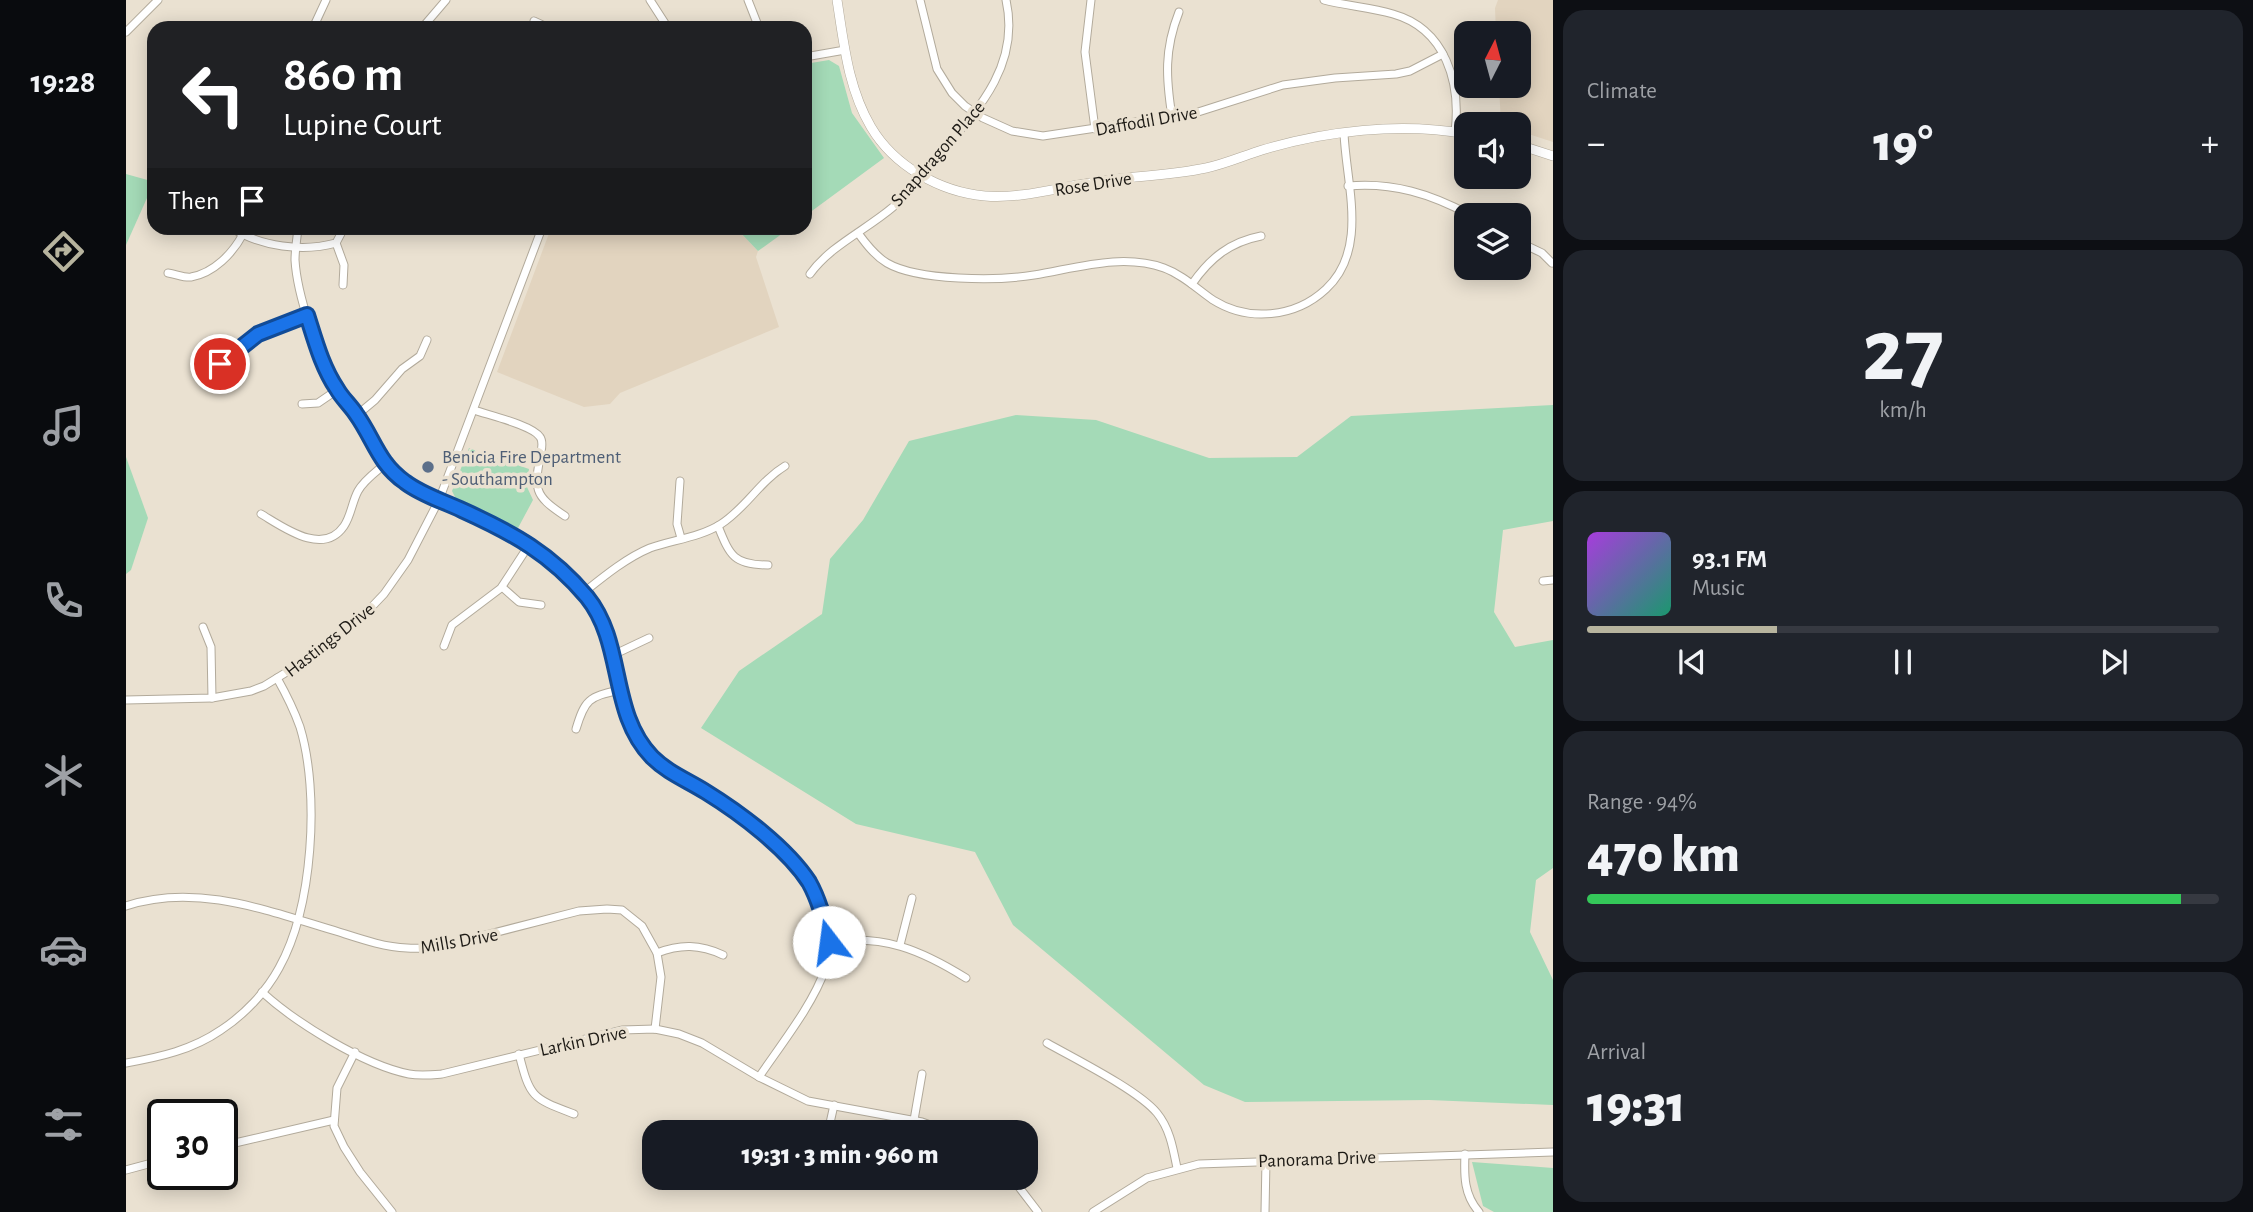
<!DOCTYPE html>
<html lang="en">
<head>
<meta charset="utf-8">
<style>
  body { margin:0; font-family:"Alegreya Sans",sans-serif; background:#20242c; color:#f1f3f6; height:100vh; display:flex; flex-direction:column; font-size:26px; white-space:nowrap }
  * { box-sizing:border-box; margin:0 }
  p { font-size:23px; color:#9ea1a6 }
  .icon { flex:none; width:38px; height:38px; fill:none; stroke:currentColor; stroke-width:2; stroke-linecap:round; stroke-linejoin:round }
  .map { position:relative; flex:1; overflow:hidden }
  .side { display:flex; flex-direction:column; gap:10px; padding:10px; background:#0d0f14; width:700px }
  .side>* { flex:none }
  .guide { position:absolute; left:21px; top:21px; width:665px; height:214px; border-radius:21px; box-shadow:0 4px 18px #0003; background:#202124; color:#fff; overflow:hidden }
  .needle { width:46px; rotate:6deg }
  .buttons { position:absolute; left:1328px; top:21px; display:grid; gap:14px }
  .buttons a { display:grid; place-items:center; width:77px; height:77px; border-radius:14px; background:#171b24; box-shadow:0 4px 18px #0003; font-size:35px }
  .speed { position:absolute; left:21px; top:1099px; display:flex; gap:14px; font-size:35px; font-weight:700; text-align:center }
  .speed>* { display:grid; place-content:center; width:91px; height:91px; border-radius:50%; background:#171b24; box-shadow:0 4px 18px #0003; line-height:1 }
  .speed .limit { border:4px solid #111; border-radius:10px; background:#fff; color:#111 }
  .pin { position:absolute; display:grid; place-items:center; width:60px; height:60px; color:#fff; margin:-30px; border:4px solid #fff; border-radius:50%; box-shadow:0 2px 7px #0007 }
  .me { position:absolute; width:77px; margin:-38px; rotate:345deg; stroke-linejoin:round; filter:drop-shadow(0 0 5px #0008) }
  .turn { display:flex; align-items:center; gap:24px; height:147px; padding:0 21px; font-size:32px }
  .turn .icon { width:91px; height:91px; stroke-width:2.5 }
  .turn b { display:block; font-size:49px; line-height:60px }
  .then { display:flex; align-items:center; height:66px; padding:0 21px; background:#0003; gap:14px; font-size:26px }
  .big { font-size:52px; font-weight:800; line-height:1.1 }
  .side .tile { flex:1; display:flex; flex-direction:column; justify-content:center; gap:10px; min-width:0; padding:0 24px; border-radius:21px; background:#20242c }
  .side .dial { align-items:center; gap:0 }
  .dial b { font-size:91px; line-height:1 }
  .song { display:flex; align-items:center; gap:21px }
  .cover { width:84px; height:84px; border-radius:10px; background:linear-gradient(135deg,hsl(280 70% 55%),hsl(160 70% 35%)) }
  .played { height:7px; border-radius:4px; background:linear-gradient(90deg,#b7b49e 30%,#363941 30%) }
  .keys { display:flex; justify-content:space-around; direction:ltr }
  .heat { display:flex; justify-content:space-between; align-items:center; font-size:38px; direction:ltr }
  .charge { height:10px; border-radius:5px; background:linear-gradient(90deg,#34c759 94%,#363941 0) }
  .trip { position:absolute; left:516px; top:1120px; width:396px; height:70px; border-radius:21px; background:#171b24; box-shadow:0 4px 18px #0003; font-weight:800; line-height:70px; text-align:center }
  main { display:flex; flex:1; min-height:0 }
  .tabs { display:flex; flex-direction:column; width:126px; justify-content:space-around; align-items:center; background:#090b0e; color:#9ea1a6 }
  .tabs .icon { width:49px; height:49px }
  .tabs .on { color:#b7b49e }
  .tabs b { font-size:32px; color:#f1f3f6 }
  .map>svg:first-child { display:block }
  .built { fill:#e2d4bf }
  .green { fill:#a4dab7 }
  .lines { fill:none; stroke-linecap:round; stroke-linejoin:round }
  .minor-casing { stroke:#b2aa9b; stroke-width:9 }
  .major-casing { stroke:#b2aa9b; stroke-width:10 }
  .minor { stroke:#fff; stroke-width:7 }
  .major { stroke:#fff; stroke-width:9 }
  .route-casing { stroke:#114b97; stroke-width:18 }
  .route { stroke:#1a73e8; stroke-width:12 }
  .service-dot { fill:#5c6f8a; stroke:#eae1d1; stroke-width:2.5 }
  .labels { text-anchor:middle; stroke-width:7; stroke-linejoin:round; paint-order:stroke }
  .street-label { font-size:19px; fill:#1d1a15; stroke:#eae1d1 }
  .service-label { font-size:19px; fill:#4e5e75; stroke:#eae1d1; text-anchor:start }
</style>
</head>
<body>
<main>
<nav class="tabs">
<b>19:28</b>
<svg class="icon on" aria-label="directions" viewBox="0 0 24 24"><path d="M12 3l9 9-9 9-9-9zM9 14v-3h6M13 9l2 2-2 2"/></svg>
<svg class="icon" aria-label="music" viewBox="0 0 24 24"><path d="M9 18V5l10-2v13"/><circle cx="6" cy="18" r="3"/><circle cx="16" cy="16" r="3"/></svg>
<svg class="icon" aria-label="phone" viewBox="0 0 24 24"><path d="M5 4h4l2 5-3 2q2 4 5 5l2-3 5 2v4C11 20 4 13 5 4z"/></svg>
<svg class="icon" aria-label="climate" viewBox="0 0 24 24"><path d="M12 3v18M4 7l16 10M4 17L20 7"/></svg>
<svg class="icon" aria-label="car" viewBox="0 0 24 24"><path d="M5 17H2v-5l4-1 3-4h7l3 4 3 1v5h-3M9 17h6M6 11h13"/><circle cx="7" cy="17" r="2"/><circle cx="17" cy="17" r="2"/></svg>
<svg class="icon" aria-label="filters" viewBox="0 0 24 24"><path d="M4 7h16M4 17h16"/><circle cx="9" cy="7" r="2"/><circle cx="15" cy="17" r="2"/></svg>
</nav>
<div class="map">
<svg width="1427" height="1212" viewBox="0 0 1427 1212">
  <rect width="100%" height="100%" fill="#eae1d1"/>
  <g class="built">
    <polygon points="1372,0 1427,0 1427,142 1393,131 1393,124 1375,124 1373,86 1393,86 1393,33 1370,33 1369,8"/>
    <polygon points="425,228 610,228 632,251 630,257 653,327 494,393 484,404 458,407 371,372"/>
  </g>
  <g class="green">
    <polygon points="703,60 713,66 726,113 758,158 679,216 679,64"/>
    <polygon points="0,174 25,181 25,189 0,245"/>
    <polygon points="610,228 664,228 632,251"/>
    <polygon points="1427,405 1427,521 1377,530 1368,612 1389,647 1427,640 1427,868 1410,880 1404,932 1427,980 1427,1105 1303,1100 1119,1102 1078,1085 887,925 849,852 730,824 575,728 613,671 696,614 704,559 737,520 783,441 890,415 970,420 1083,458 1171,457 1225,416"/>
    <polygon points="343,448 403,469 401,487 407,500 392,528 330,499 326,491"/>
    <polygon points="0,457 22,518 5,570 0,574"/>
    <polygon points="1346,1162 1427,1168 1427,1212 1368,1212 1357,1206"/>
  </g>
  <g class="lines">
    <defs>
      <g id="minor">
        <polyline points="524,0 542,28"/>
        <polyline points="622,0 633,28"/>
        <polyline points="794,0 811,69 826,93 839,106 857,118 886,131 917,136 1069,113 1157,85 1209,78 1270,74 1284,71 1317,54"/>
        <polyline points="965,0 959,52 969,129"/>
        <path d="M1198,0c22,6 46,7 69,14 53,15 68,69 62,118"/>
        <polyline points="408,21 423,28"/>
        <polyline points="187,28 200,0"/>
        <polyline points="296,28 320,0"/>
        <polyline points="0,32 32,0"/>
        <polyline points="679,57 719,50"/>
        <path d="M1046,117c-6,-39 -8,-67 7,-105"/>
        <path d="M1222,186c45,-4 83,8 122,29"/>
        <path d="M106,228c29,19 71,24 104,15l8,-15"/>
        <path d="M172,228c-1,10 -3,22 -3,32 2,35 23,96 40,126 6,11 17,20 23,31 15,24 24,49 48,66 16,12 36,18 55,26 48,22 97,47 128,92 34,47 21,113 63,156 21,21 50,32 73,49 30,21 67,46 85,78 4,8 7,17 10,26 8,19 12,38 5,59 -11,34 -45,77 -66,108"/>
        <path d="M732,233c8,11 17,23 29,30 31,18 111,18 147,12 43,-7 88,-22 130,-7 19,7 33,21 49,32 35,22 82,18 113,-11 43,-40 20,-105 18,-156"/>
        <polyline points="1393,242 1416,253 1426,263"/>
        <polyline points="210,243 218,265 217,285"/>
        <path d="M42,273c8,1 16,5 23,4 23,-4 42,-24 52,-43"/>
        <path d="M684,274c20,-28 56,-44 83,-67 15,-13 29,-32 42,-48 41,-47 86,-92 71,-159"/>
        <path d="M1066,284c18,-26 38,-42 69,-48"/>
        <polyline points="74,370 94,364 132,334 181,315"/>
        <polyline points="176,404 192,403 211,390"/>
        <path d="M348,410c14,5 58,15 66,27 3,4 2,10 1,15 -7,37 -8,43 24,64"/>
        <polyline points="231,415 249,400 276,369 294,356 301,340"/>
        <polyline points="554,481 551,524 555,538"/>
        <path d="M135,514c22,13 62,43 83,12 7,-10 8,-24 14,-35 6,-11 18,-19 27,-27"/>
        <path d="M592,526c12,30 16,39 50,39"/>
        <polyline points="1417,581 1427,580"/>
        <polyline points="376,587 393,602 415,605"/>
        <path d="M457,593c20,-16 43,-35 67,-45 23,-8 51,-11 71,-24 25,-16 39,-43 64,-58"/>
        <polyline points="77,627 85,647 86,698"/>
        <polyline points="318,646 326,625 375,588 403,545"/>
        <polyline points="487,655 523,638"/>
        <polyline points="0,700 86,698 125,691 138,686 164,670 238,615 258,594 282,560 313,500 416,228"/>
        <path d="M450,729c9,-30 13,-32 43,-39"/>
        <path d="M0,906c71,-24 145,6 213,26 22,7 45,15 68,16 10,1 21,0 32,-1l140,-36 28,-2 15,1 20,16 15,27 4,24 -6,52"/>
        <path d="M703,942c54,-8 92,8 137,36"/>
        <polyline points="774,945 786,898"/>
        <path d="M531,953c23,-9 43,-9 66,2"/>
        <path d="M136,992c34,31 102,73 147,82 11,2 21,1 33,0l180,-44 33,-1 24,5 23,9 57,34 49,24 114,21 28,10"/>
        <path d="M921,1043c28,16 91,47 110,70 13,16 16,35 20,55"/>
        <polyline points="229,1052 211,1088 208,1126 218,1147 234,1172 266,1212"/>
        <path d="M393,1054c11,44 13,44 55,60"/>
        <path d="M0,1063c34,-6 66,-13 95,-33 23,-15 45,-38 58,-62 34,-61 41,-175 21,-241 -6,-17 -14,-33 -23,-49"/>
        <polyline points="788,1120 796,1074"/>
        <polyline points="702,1132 708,1105"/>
        <polyline points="96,1146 208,1120"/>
        <path d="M1339,1154c-1,22 -1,41 14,58"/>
        <polyline points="0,1170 37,1160"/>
        <polyline points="886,1178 912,1212"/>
        <polyline points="967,1212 1021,1178 1073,1164 1427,1152"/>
        <polyline points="1139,1212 1140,1160"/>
      </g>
      <g id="major">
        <path d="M711,0c7,44 11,88 34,127 23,39 69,65 114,69 35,3 71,-8 105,-13 39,-7 78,-7 116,-15 19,-4 37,-12 56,-18 63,-19 138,-28 204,-16"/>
        <polyline points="1393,145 1427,156"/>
      </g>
    </defs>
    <use href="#minor" class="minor-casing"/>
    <use href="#major" class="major-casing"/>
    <use href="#minor" class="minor"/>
    <use href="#major" class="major"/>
  </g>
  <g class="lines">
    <defs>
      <path id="route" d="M94,364l38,-30 49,-19c8,25 15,52 30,74 5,9 13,16 19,25 18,25 22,49 49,68 17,13 38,19 57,28 51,23 89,44 125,87 38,47 22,116 65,160 16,16 35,23 54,35 34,21 81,56 103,90 10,18 16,40 20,60"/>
    </defs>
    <use href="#route" class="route-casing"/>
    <use href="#route" class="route"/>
  </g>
  <circle class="service-dot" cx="302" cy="467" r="7"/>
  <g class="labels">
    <g class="street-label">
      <text transform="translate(1020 120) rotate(-10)" y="7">Daffodil Drive</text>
      <text transform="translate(811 153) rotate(-49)" y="7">Snapdragon Place</text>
      <text transform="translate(967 183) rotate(-9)" y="7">Rose Drive</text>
      <text transform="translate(203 639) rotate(-38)" y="7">Hastings Drive</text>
      <text transform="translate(333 940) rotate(-10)" y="7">Mills Drive</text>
      <text transform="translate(457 1040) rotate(-12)" y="7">Larkin Drive</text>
      <text transform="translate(1191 1158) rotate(-2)" y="7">Panorama Drive</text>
    </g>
    <g class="service-label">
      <text x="316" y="463">Benicia Fire Department<tspan x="316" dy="22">- Southampton</tspan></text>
    </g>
  </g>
</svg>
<div class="buttons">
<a><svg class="needle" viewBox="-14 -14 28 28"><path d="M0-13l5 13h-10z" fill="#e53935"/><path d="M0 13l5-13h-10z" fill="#9ea1a6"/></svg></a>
<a><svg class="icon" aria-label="sound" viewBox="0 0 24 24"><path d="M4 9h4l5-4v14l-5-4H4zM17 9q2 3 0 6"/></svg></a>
<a><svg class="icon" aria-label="layers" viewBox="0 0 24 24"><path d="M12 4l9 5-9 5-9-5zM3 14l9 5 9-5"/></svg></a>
</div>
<div class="speed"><div class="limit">30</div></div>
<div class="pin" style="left:94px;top:364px;background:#d93025"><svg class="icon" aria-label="arrive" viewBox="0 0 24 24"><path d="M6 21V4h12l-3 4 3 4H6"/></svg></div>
<svg class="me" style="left:703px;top:942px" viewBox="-20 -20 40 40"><circle r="19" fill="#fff"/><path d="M0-13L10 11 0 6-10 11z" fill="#1a73e8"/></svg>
<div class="trip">19:31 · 3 min · 960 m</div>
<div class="guide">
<div class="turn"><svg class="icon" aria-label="left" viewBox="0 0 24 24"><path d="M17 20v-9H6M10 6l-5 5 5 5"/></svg><div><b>860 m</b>Lupine Court</div></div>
<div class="then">Then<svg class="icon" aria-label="arrive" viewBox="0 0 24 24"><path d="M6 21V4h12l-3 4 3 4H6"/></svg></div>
</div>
</div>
<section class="side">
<div class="tile"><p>Climate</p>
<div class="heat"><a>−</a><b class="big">19°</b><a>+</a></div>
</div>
<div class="tile dial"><b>27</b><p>km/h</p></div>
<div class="tile">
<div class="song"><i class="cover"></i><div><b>93.1 FM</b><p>Music</p></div></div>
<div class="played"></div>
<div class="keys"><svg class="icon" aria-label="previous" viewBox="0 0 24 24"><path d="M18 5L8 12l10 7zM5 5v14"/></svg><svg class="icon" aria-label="pause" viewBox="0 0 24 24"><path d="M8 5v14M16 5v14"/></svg><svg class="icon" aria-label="next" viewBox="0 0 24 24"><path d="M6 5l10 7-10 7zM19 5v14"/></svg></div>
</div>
<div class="tile"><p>Range · 94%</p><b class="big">470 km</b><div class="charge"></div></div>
<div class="tile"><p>Arrival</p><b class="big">19:31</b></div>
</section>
</main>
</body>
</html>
